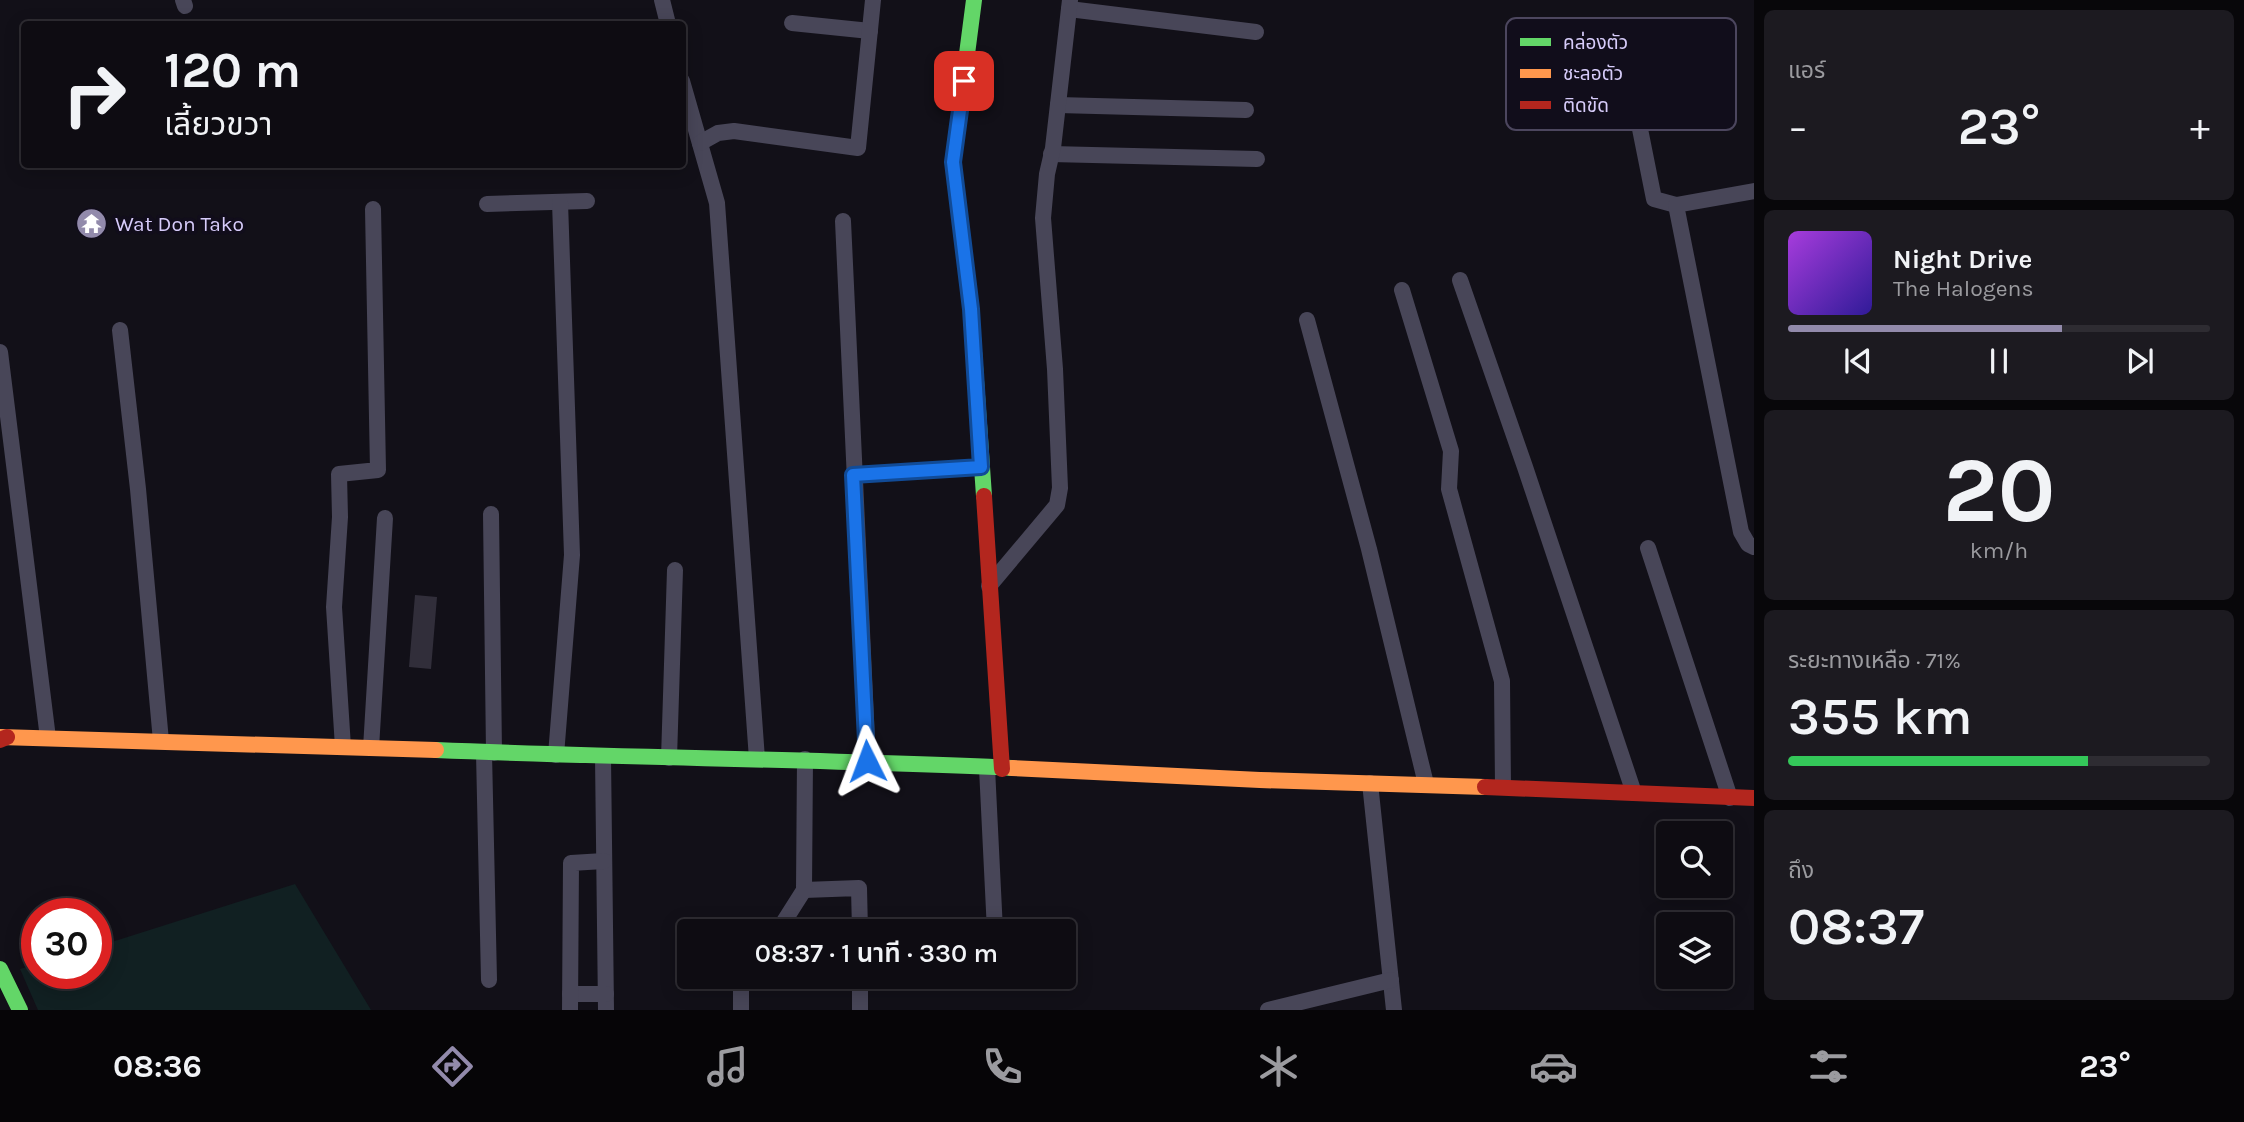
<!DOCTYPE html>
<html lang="th">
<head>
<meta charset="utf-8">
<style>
  body { margin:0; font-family:Karla,"Noto Sans Thai",sans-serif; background:#1c1a20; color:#f1f3f6; height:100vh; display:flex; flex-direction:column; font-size:26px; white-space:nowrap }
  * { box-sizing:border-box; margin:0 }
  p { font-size:23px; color:#9b9b9f }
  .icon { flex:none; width:38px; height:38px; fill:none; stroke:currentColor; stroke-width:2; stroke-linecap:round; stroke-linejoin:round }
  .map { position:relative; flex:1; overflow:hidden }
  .side { display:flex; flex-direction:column; gap:10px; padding:10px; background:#08070a; width:490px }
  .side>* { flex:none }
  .top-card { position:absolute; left:21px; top:21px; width:665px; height:147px; border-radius:7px; box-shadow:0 4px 18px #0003,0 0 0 2px #2e2c32; background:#0e0c12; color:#f1f3f6; overflow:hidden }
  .buttons { position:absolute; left:1656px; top:821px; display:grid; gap:14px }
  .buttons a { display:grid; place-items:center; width:77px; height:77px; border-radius:7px; background:#0e0c12; box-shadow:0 4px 18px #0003,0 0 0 2px #2e2c32; font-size:35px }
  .speed { position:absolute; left:21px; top:898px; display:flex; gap:14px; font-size:35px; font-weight:700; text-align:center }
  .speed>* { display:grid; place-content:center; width:91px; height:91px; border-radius:50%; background:#0e0c12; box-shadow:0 4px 18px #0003,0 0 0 2px #2e2c32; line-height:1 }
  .speed .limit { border:10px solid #d22; background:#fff; color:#111 }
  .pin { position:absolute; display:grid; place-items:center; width:60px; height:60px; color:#fff; margin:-30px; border-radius:14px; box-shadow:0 4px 10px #0006 }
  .me { position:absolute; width:77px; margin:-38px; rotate:357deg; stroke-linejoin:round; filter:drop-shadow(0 0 5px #0008) }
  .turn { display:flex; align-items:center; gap:24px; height:147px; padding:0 28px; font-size:32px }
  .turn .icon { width:91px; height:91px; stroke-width:2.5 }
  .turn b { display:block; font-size:49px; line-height:60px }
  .big { font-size:52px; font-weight:600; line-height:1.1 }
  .side .card { flex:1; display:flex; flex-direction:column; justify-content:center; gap:10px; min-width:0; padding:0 24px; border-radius:10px; background:#1c1a20 }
  .side .dial { align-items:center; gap:0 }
  .dial b { font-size:91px; line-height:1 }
  .song { display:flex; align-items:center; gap:21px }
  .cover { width:84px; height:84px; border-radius:10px; background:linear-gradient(135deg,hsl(280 70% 55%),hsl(250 70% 35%)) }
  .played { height:7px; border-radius:4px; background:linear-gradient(90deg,#928aab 65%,#2e2c32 65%) }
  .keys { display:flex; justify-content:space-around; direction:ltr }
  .heat { display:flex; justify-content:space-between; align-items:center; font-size:38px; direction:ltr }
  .charge { height:10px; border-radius:5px; background:linear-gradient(90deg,#34c759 71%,#2e2c32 0) }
  .trip { position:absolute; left:677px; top:919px; width:399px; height:70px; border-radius:7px; background:#0e0c12; box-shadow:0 4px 18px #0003,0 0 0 2px #2e2c32; font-weight:600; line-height:70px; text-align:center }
  .menu { display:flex; height:112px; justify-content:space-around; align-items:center; background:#060507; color:#9b9b9f }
  .menu .icon { width:49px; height:49px }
  .menu .current { color:#928aab }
  .menu b { font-size:32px; color:#f1f3f6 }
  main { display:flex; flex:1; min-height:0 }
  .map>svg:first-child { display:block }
  .green { fill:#112022 }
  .building { fill:#312e3a }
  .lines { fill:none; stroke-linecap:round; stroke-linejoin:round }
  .street { stroke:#484658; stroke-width:16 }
  .fast { stroke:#63d668; stroke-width:16 }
  .slow { stroke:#ff974d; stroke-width:16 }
  .jam { stroke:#b3261e; stroke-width:16 }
  .route-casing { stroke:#114b97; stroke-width:18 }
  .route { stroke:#1a73e8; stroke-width:12 }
  .labels { text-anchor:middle; stroke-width:7; stroke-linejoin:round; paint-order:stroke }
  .poi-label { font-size:21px; fill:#d7ccfa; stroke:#110d1b; text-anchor:start }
  .key { fill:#110d1b; stroke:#4c465e; stroke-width:2 }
  .key-label { font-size:19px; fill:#d7ccfa }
</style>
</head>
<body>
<main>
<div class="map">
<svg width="1754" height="1010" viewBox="0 0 1754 1010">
  <rect width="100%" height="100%" fill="#121018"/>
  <polygon class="green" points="295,884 371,1010 38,1010 20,969 37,964 37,973 96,973 96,947"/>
  <polygon class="building" points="415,595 437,597 431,669 409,667"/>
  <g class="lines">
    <g class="street">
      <polyline points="183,0 185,6"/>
      <polyline points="662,0 668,24"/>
      <polyline points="1069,9 1256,32"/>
      <polyline points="792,23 870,31"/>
      <polyline points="682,81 717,203 757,759"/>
      <polyline points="1058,105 1246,110"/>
      <polyline points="1636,109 1654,199 1676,205"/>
      <polyline points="700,143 718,133 734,131 858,148 873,0"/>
      <polyline points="1051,154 1257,159"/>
      <polyline points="1754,191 1676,205 1741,532 1748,544 1754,547"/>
      <polyline points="487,204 587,201"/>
      <polyline points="843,221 868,761"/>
      <polyline points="1460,280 1525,467 1634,793"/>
      <polyline points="1402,290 1451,451 1449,489 1502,681 1503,787"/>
      <polyline points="1307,320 1369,549 1426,784"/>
      <polyline points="120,330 138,489 161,741"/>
      <polyline points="0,352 48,738"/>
      <polyline points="853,475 981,467"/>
      <polyline points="491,514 494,753"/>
      <polyline points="1648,548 1730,798"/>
      <polyline points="989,586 1057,505 1060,488 1055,369 1043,218 1047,174 1053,148 1070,0"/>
      <polyline points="343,747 334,607 340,517 339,474 378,470 373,209"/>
      <polyline points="371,748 385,518"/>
      <polyline points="484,753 489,980"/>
      <polyline points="556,755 572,555 560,202"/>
      <polyline points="603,757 606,1010"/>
      <polyline points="669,758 675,570"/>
      <polyline points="987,768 995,931"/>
      <polyline points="1370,783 1394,1010"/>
      <polyline points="804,890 859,888 860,931"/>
      <polyline points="778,931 804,890 805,759"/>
      <polyline points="570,994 606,994"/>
      <polyline points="570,1010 571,863 604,861"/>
      <polyline points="741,1010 741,982 745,976"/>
      <polyline points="860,1010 860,976"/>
      <polyline points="1268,1010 1391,980"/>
    </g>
    <g class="fast">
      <polyline points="974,0 953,162 971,308 984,496"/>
      <path d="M436,750c192,8 384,9 576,18"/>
      <polyline points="0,969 20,1010"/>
    </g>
    <g class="slow">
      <polyline points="0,737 436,750"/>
      <polyline points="1012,768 1260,780 1485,787"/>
    </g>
    <g class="jam">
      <polyline points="984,496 1002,769"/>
      <polyline points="0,740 7,737"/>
      <polyline points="1485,787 1754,798"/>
    </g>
  </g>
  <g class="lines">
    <defs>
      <polyline id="route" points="867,761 853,475 981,467 971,309 953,162 964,81"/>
    </defs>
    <use href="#route" class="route-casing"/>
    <use href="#route" class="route"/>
  </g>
  <defs>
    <symbol id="temple-disc" viewBox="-11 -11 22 22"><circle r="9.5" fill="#928aab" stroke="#110d1b"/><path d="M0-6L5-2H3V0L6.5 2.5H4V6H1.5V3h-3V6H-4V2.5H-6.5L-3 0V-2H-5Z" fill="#fff"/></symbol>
  </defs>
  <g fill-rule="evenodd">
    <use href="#temple-disc" x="74" y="206" width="35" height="35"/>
  </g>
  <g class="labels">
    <g class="poi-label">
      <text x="115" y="231">Wat Don Tako</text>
    </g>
  </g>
  <rect x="1506" y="18" width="230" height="112" rx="10" class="key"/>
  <rect x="1520" y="38" width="31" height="8" fill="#63d668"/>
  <rect x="1520" y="69" width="31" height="9" fill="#ff974d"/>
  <rect x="1520" y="101" width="31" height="8" fill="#b3261e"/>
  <g class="key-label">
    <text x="1563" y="49">คล่องตัว</text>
    <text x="1563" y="80">ชะลอตัว</text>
    <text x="1563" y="112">ติดขัด</text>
  </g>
</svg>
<div class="buttons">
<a><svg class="icon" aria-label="search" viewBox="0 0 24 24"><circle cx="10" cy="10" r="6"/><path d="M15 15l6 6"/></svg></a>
<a><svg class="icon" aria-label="layers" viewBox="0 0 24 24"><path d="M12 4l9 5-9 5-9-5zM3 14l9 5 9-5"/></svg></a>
</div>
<div class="speed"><div class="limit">30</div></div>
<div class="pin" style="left:964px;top:81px;background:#d93025"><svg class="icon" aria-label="arrive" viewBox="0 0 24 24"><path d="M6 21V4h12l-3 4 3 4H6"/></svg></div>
<svg class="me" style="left:867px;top:761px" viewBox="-20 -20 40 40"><path d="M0-17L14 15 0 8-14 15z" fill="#1a73e8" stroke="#fff" stroke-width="4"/></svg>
<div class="trip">08:37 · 1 นาที · 330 m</div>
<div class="top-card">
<div class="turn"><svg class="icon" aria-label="right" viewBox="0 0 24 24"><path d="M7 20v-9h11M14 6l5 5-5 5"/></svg><div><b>120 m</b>เลี้ยวขวา</div></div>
</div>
</div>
<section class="side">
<div class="card"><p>แอร์</p>
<div class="heat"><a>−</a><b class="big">23°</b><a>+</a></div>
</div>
<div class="card">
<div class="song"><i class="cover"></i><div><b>Night Drive</b><p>The Halogens</p></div></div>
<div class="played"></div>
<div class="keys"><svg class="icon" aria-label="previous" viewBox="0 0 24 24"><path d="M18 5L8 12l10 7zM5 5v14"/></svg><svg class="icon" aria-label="pause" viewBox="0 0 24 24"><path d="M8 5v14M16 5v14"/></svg><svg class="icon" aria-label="next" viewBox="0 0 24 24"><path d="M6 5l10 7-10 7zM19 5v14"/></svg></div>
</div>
<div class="card dial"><b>20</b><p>km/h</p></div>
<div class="card"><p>ระยะทางเหลือ · 71%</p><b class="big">355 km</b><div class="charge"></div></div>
<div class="card"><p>ถึง</p><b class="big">08:37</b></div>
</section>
</main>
<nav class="menu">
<b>08:36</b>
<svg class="icon current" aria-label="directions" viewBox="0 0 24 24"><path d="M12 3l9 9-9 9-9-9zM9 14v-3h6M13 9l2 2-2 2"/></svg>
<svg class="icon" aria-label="music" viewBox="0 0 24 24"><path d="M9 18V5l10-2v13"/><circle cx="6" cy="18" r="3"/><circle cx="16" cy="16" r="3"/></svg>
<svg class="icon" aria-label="phone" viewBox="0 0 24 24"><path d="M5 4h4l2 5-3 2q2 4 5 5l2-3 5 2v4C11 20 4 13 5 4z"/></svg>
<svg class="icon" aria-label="climate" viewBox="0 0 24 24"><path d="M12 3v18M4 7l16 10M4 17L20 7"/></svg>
<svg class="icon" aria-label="car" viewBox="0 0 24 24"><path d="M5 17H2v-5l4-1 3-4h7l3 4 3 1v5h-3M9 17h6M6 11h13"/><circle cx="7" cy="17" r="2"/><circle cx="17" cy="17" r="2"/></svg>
<svg class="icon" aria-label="filters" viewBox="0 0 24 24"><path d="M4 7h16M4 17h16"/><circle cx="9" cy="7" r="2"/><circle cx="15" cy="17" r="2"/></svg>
<b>23°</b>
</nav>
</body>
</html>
